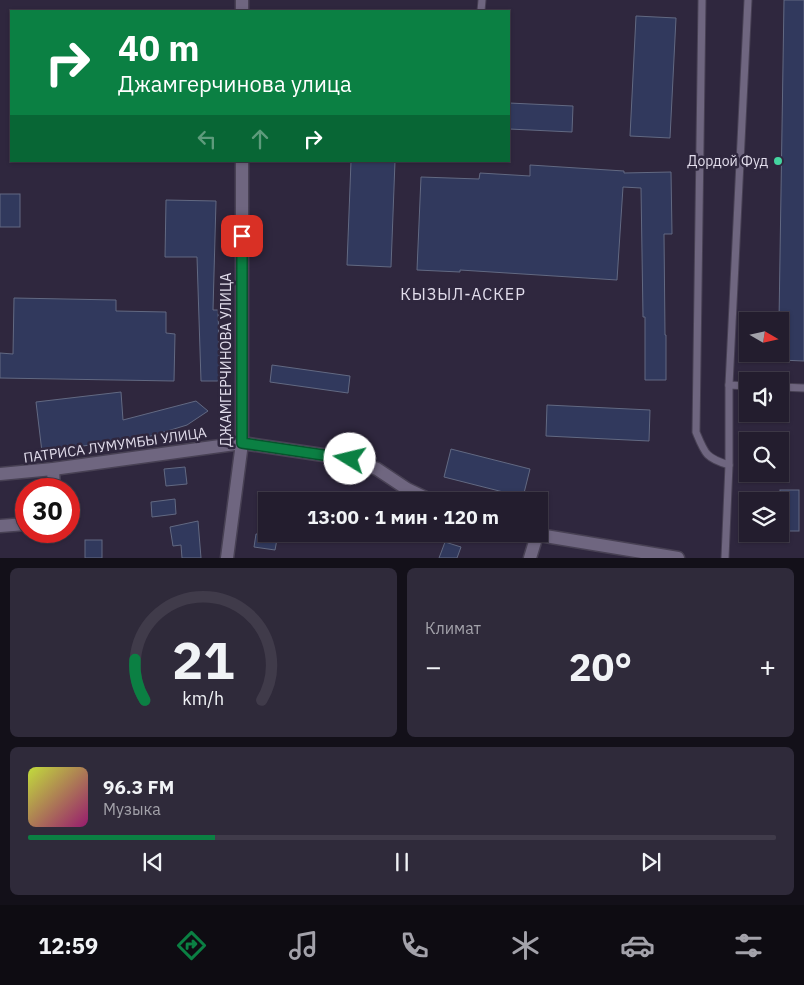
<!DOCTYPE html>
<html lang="ru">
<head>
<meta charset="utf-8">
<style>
  body { margin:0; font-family:"IBM Plex Sans",sans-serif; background:#2f2a3a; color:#f1f3f6; height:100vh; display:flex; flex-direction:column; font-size:19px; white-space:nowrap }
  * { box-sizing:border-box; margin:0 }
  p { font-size:16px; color:#a3a2aa }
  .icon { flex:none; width:28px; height:28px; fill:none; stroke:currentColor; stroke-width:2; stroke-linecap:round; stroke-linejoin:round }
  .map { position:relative; height:558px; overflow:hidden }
  .details { display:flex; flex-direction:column; gap:10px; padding:10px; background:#131019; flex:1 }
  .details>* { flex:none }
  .top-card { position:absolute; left:10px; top:10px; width:500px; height:152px; border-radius:0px; box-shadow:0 1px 4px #0004,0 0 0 1px #403b4a; background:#0b8043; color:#fff; overflow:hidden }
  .needle { width:32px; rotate:99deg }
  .buttons { position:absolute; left:739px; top:312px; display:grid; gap:10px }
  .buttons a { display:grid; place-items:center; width:50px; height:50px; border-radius:0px; background:#231d2e; box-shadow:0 1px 4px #0004,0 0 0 1px #403b4a; font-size:25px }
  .speed { position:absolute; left:15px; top:478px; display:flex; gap:10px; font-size:25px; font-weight:700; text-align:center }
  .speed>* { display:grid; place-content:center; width:65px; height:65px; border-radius:50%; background:#231d2e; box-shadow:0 1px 4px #0004,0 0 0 1px #403b4a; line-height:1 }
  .speed .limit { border:8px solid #d22; background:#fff; color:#111 }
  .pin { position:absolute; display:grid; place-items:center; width:42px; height:42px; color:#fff; margin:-21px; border-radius:10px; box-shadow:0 2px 8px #0006 }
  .me { position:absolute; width:55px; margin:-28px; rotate:279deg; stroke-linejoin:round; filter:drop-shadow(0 0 4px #0008) }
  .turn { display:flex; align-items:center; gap:18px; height:105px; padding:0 25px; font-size:22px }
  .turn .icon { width:65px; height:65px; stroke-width:2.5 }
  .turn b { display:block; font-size:35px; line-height:42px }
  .lanes { display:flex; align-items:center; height:48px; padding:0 25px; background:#0003; justify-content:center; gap:25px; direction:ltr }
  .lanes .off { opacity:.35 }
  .big { font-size:38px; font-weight:700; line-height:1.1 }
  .details .tile { flex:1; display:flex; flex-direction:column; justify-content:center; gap:8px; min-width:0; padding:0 18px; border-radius:8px; background:#2f2a3a }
  .details .dial { align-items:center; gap:0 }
  .dial svg { height:130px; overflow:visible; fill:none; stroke:#403b4a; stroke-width:7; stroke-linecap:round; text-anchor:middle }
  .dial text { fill:#f1f3f6; stroke:none }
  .song { display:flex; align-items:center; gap:15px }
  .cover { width:60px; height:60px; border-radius:8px; background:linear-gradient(135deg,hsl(70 70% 55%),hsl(320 70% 35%)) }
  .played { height:5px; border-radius:2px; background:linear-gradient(90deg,#0b8043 25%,#403b4a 25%) }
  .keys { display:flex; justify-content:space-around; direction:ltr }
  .heat { display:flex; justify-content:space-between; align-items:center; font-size:28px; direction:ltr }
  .details .tiles { flex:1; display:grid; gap:10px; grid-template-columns:1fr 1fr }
  .tile:last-child { grid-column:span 2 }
  .trip { position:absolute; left:258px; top:492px; width:290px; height:50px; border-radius:0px; background:#231d2e; box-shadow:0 1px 4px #0004,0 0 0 1px #403b4a; font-weight:700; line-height:50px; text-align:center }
  .menu { display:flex; height:80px; justify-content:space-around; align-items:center; background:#0e0c12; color:#a3a2aa }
  .menu .icon { width:35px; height:35px }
  .menu .selected { color:#0b8043 }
  .menu b { font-size:22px; color:#f1f3f6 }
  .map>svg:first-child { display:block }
  .building { fill:#31395d; stroke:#626982 }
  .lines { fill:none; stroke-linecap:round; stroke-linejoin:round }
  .lane-casing { stroke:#484154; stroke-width:9 }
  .street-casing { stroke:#484154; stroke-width:15 }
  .secondary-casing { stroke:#484154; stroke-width:15 }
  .lane { stroke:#6f6680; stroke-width:7 }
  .street { stroke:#6f6680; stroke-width:12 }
  .secondary { stroke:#6f6680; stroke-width:12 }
  .route-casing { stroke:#07532c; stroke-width:12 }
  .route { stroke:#0b8043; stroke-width:9 }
  .poi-dot { fill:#44d49f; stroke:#2f273e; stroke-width:2 }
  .labels { text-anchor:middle; stroke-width:5; stroke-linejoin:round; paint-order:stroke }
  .poi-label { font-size:14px; fill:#e2ddec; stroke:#2f273e; text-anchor:end }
  .street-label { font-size:14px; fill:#e2ddec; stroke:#2f273e }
  .quarter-label { font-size:16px; letter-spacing:1px; fill:#e2ddec; stroke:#2f273e }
</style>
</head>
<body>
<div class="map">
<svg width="804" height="558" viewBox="0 0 804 558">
  <rect width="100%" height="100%" fill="#2f273e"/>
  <g class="building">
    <polygon points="784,0 804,0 804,361 780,360 780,321 779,321"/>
    <polygon points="636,16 676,18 670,138 630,136"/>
    <polygon points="509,103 573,106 572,132 509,129"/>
    <polygon points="351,161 395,161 391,267 347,265"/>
    <polygon points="530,165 624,171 624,173 671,172 672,234 664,234 665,335 666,335 666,380 645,380 645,317 643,317 641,188 623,187 617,280 460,270 460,272 417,270 421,177 479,179 480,173 530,176"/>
    <rect x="0" y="194" width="20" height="33"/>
    <polygon points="166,200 216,201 213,310 218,310 220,381 201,381 197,257 165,257"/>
    <polygon points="14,298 116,300 116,311 166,312 166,333 175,334 174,381 0,378 0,353 13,354"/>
    <polygon points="272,365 350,376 348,393 270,382"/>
    <polygon points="121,392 123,420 196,401 208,411 187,425 151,436 42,452 36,402"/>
    <polygon points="547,405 650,410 649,441 546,436"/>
    <polygon points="451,449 530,469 523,497 444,477"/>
    <polygon points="185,467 187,484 166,486 164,469"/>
    <rect x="780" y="490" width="19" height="41"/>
    <polygon points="175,499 176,514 152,517 151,502"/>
    <polygon points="198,521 201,558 182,558 181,545 173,546 170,527"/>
    <polygon points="256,534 278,534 275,550 254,547"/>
    <rect x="85" y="540" width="17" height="18"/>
    <polygon points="445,542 461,547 457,558 439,558"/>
  </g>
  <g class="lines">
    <defs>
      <g id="lane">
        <path d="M702,0l-6,432c9,22 10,26 33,33l-4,93"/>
        <polyline points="481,11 482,0"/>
        <polyline points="729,385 729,465"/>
        <polyline points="748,386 729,385 748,0"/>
        <polyline points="780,387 804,388"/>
      </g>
      <g id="street">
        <polyline points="53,469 54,489"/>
        <polyline points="0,474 53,469 242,443 350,459 377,469 407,489 432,501"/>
        <polyline points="0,526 26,524"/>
        <polyline points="533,534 678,558"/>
        <polyline points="530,558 537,535"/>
      </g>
      <g id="secondary">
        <polyline points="242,11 242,0"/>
        <polyline points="227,558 242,443 242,161"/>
      </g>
    </defs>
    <use href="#lane" class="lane-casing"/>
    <use href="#street" class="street-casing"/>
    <use href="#secondary" class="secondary-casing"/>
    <use href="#lane" class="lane"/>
    <use href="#street" class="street"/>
    <use href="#secondary" class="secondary"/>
  </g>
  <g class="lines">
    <defs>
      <polyline id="route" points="242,236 242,443 350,459"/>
    </defs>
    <use href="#route" class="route-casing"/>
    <use href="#route" class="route"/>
  </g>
  <circle class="poi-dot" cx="778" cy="161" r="5"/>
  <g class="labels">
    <g class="poi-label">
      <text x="768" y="166">Дордой Фуд</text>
    </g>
    <g class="street-label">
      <text transform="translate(226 360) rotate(-90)" y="5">ДЖАМГЕРЧИНОВА УЛИЦА</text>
      <text transform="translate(115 445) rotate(-8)" y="5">ПАТРИСА ЛУМУМБЫ УЛИЦА</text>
    </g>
    <g class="quarter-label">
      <text x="463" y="300">КЫЗЫЛ-АСКЕР</text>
    </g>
  </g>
</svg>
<div class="buttons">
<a><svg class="needle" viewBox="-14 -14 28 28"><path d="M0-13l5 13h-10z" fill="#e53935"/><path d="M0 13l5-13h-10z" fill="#a3a2aa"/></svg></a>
<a><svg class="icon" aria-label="sound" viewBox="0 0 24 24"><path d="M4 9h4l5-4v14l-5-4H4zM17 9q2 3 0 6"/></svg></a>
<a><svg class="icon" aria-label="search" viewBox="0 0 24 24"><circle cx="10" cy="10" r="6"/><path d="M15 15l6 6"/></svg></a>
<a><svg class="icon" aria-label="layers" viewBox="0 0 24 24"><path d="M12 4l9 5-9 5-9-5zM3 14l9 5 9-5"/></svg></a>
</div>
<div class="speed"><div class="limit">30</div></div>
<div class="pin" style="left:242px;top:236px;background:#d93025"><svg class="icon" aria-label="arrive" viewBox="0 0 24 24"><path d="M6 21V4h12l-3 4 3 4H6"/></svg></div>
<svg class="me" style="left:350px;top:459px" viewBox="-20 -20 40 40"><circle r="19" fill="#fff"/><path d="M0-13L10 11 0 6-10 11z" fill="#0b8043"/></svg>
<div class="trip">13:00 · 1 мин · 120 m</div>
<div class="top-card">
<div class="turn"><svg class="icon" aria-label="right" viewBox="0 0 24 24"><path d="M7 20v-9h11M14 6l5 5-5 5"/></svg><div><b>40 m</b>Джамгерчинова улица</div></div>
<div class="lanes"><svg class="icon off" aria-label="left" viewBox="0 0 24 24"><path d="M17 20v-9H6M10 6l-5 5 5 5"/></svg><svg class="icon off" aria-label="ahead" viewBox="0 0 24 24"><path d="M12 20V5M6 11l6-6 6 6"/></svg><svg class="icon" aria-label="right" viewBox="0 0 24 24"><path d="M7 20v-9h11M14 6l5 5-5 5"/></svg></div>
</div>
</div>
<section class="details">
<div class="tiles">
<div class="tile dial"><svg viewBox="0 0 100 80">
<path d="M14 69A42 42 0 1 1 86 69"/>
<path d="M14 69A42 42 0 0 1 8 44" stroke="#0b8043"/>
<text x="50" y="56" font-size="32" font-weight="700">21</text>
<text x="50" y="72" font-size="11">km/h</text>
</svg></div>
<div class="tile"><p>Климат</p>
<div class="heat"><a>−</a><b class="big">20°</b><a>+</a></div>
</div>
<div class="tile">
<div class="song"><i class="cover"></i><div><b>96.3 FM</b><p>Музыка</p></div></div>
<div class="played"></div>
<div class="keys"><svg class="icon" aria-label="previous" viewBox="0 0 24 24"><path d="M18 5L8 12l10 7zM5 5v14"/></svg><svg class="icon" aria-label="pause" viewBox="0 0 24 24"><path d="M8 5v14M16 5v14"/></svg><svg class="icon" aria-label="next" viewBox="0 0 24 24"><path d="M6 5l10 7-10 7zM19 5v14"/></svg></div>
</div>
</div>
</section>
<nav class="menu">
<b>12:59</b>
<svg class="icon selected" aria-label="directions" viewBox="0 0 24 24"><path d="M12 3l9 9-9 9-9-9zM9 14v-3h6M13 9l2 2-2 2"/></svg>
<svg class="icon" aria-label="music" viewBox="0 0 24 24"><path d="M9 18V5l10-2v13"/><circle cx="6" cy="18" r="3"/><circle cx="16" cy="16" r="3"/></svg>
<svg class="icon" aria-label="phone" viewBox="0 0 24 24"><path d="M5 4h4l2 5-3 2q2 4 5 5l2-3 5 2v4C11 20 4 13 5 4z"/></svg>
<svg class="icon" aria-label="climate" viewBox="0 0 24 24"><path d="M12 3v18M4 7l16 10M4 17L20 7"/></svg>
<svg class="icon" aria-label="car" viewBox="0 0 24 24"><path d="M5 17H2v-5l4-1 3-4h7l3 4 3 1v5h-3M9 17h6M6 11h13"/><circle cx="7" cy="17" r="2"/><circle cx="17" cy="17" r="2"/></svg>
<svg class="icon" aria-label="filters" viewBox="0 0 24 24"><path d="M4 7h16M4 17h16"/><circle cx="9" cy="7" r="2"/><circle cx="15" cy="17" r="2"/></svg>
</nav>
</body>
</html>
